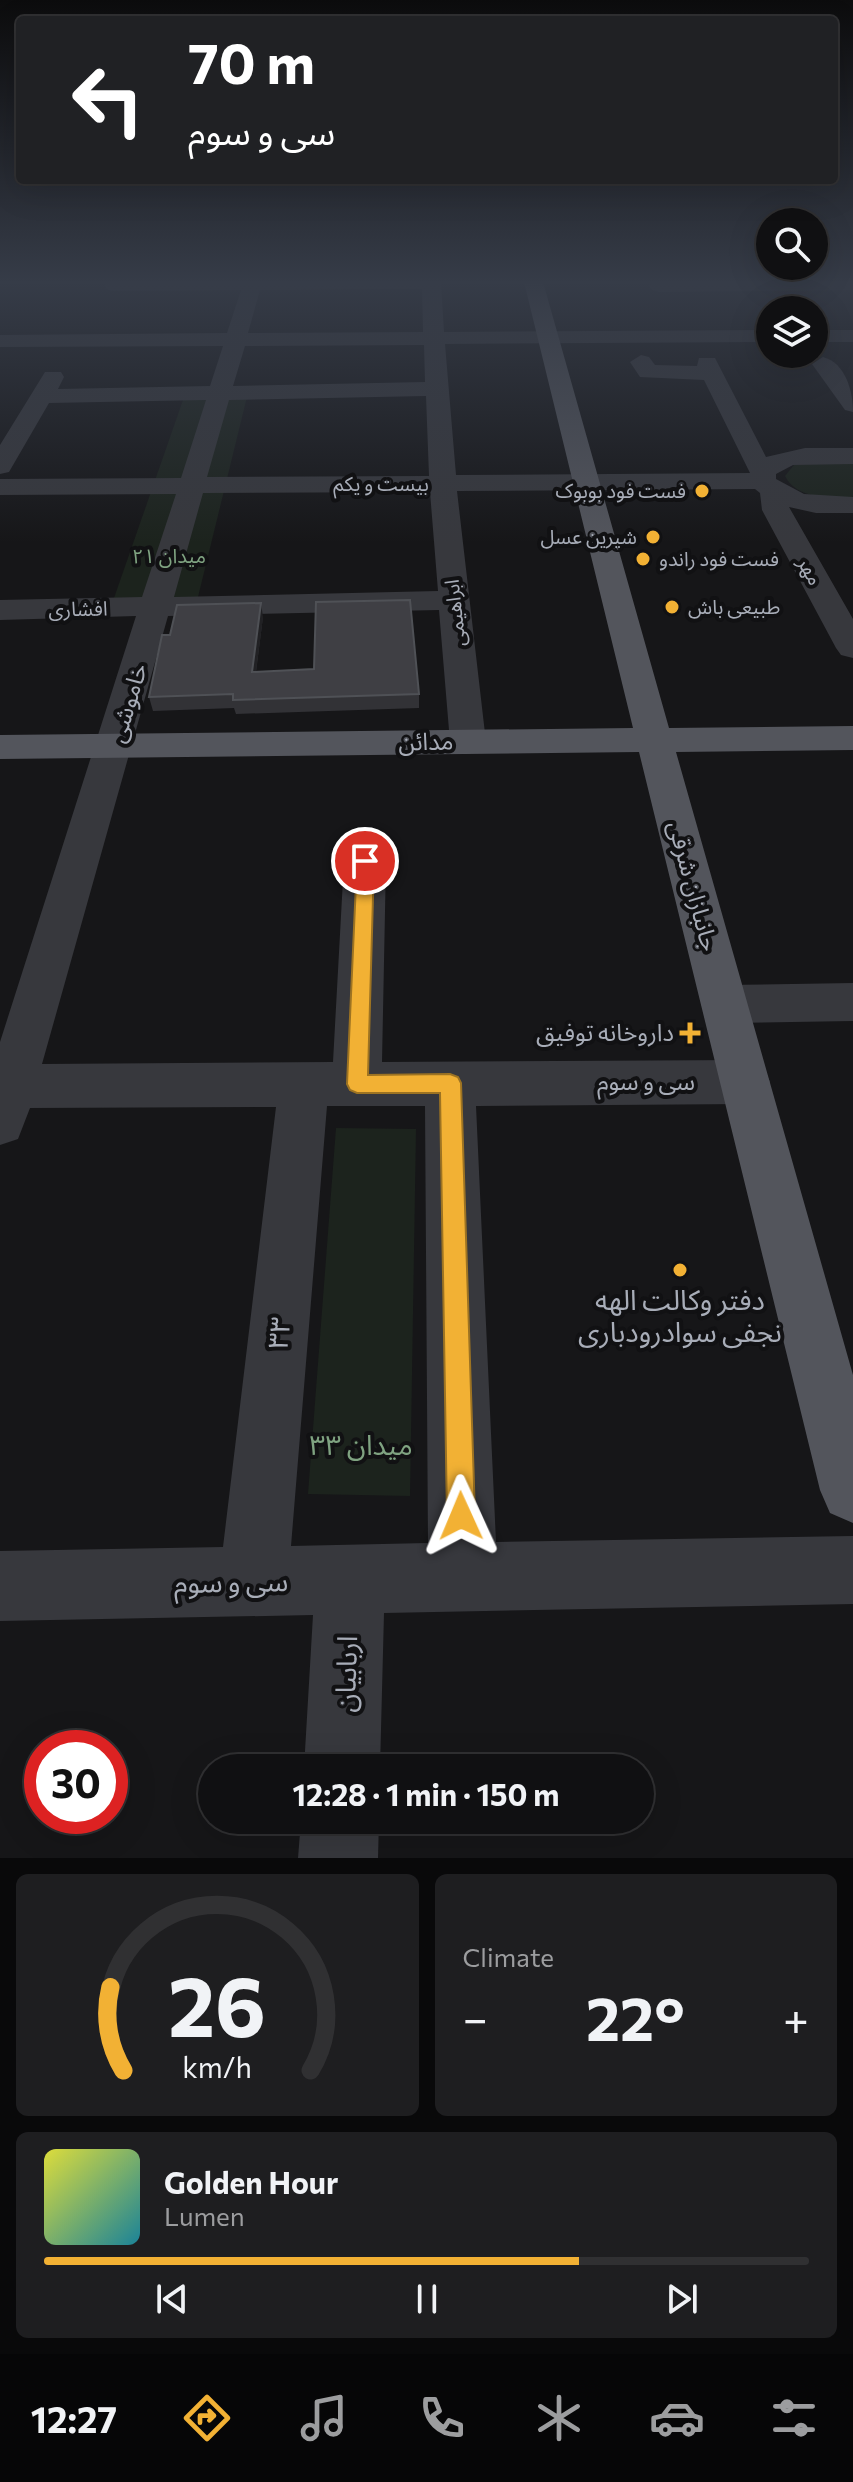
<!DOCTYPE html>
<html lang="en">
<head>
<meta charset="utf-8">
<style>
  body { margin:0; font-family:Commissioner,"Noto Sans Arabic",sans-serif; background:#1e1e20; color:#f1f3f6; height:100vh; display:flex; flex-direction:column; font-size:30px; white-space:nowrap }
  * { box-sizing:border-box; margin:0 }
  p { font-size:26px; color:#9c9d9f }
  .icon { flex:none; width:44px; height:44px; fill:none; stroke:currentColor; stroke-width:2; stroke-linecap:round; stroke-linejoin:round }
  .map { position:relative; height:1858px; overflow:hidden }
  .details { display:flex; flex-direction:column; gap:16px; padding:16px; background:#09090a; flex:1 }
  .details>* { flex:none }
  .top-card { position:absolute; left:16px; top:16px; width:822px; height:168px; border-radius:8px; box-shadow:0 8px 32px #0002,0 0 0 2px #303032; background:#202124; color:#fff; overflow:hidden }
  .buttons { position:absolute; left:756px; top:208px; display:grid; gap:16px }
  .buttons a { display:grid; place-items:center; width:72px; height:72px; border-radius:50%; background:#101012; box-shadow:0 8px 32px #0002,0 0 0 2px #303032; font-size:40px }
  .speed { position:absolute; left:24px; top:1730px; display:flex; gap:16px; font-size:40px; font-weight:700; text-align:center }
  .speed>* { display:grid; place-content:center; width:104px; height:104px; border-radius:50%; background:#101012; box-shadow:0 8px 32px #0002,0 0 0 2px #303032; line-height:1 }
  .speed .limit { border:12px solid #d22; background:#fff; color:#111 }
  .pin { position:absolute; display:grid; place-items:center; width:68px; height:68px; color:#fff; margin:-34px; border:4px solid #fff; border-radius:50%; box-shadow:0 2px 8px #0007 }
  .me { position:absolute; width:88px; margin:-44px; rotate:359deg; stroke-linejoin:round; filter:drop-shadow(0 0 6px #0008) }
  .turn { display:flex; align-items:center; gap:28px; height:168px; padding:0 40px; font-size:36px }
  .turn .icon { width:104px; height:104px; stroke-width:2.5 }
  .turn b { display:block; font-size:56px; line-height:68px }
  .big { font-size:60px; font-weight:700; line-height:1.1 }
  .details .widget { flex:1; display:flex; flex-direction:column; justify-content:center; gap:12px; min-width:0; padding:0 28px; border-radius:12px; background:#1e1e20 }
  .details .dial { align-items:center; gap:0 }
  .dial svg { height:208px; overflow:visible; fill:none; stroke:#303032; stroke-width:7; stroke-linecap:round; text-anchor:middle }
  .dial text { fill:#f1f3f6; stroke:none }
  .song { display:flex; align-items:center; gap:24px }
  .cover { width:96px; height:96px; border-radius:12px; background:linear-gradient(135deg,hsl(60 70% 55%),hsl(190 70% 35%)) }
  .played { height:8px; border-radius:4px; background:linear-gradient(90deg,#f2b134 70%,#303032 70%) }
  .keys { display:flex; justify-content:space-around; direction:ltr }
  .heat { display:flex; justify-content:space-between; align-items:center; font-size:44px; direction:ltr }
  .details .tiles { flex:1; display:grid; gap:16px; grid-template-columns:1fr 1fr }
  .widget:last-child { grid-column:span 2 }
  .trip { position:absolute; left:198px; top:1754px; width:456px; height:80px; border-radius:40px; background:#101012; box-shadow:0 8px 32px #0002,0 0 0 2px #303032; font-weight:700; line-height:80px; text-align:center }
  .menu { display:flex; height:128px; justify-content:space-around; align-items:center; background:#060607; color:#9c9d9f }
  .menu .icon { width:56px; height:56px }
  .menu .on { color:#f2b134 }
  .menu b { font-size:36px; color:#f1f3f6 }
  .map>svg:first-child { display:block }
  .green { fill:#1c231d }
  .lines { fill:none; stroke-linecap:round; stroke-linejoin:round }
  .minor { fill:#37383d; fill-rule:evenodd }
  .major { fill:#53555c; fill-rule:evenodd }
  .wall { fill:#323236 }
  .shaded-wall { fill:#212124 }
  .building { fill:#3f3f44; stroke:#4f5156; stroke-width:2 }
  .route { fill:#f2b134; stroke:#9d7322; stroke-width:2 }
  .poi-dot { fill:#f2b134; stroke:#111113; stroke-width:3 }
  .labels { text-anchor:middle; stroke-width:8; stroke-linejoin:round; paint-order:stroke }
  .far-street-label { font-size:20px; fill:#a8adb8; stroke:#111113 }
  .far-poi-label { font-size:20px; fill:#a8adb8; stroke:#111113; text-anchor:end }
  .far-park-label { font-size:20px; fill:#7fa381; stroke:#111113 }
  .street-label { font-size:24px; fill:#a8adb8; stroke:#111113 }
  .poi-label { font-size:24px; fill:#a8adb8; stroke:#111113; text-anchor:end }
  .near-poi-label { font-size:28px; fill:#a8adb8; stroke:#111113 }
  .near-street-label { font-size:28px; fill:#a8adb8; stroke:#111113 }
  .near-park-label { font-size:28px; fill:#7fa381; stroke:#111113 }
</style>
</head>
<body>
<div class="map">
<svg width="853" height="1858" viewBox="0 0 853 1858">
  <rect width="100%" height="100%" fill="#161618"/>
  <g class="green">
    <polygon points="184,397 247,397 198,597 114,598"/>
    <path d="M853,461v37c-23,-1 -56,2 -68,-22l9,-11z"/>
    <polygon points="336,1128 416,1129 410,1496 308,1494"/>
  </g>
  <g class="lines">
    <g class="minor">
      <path d="M105,282h336l3,50 326,-2v12l-325,2 11,131 294,-2 -46,-93 -64,-3 -10,-15 11,-7 8,2 6,8 42,1 2,-8h16l51,99 39,-9h48v16l-60,1 -17,9v5l28,15 49,3v16h-37l-27,-6 64,112v39l-12,-3 -5,-7 -74,-138 -2,-17 -5,-4 -298,2 29,251 -5,8 -13,4 -13,-4 -5,-8 -11,-132 -271,6 -126,448 291,-2 11,-201 6,-11 15,-4 15,4 6,11 -4,201 363,-2 18,6 7,16 -7,16 -18,6 -269,2 20,436 357,-6v68l-469,9 -4,155h-76l9,-153 -313,6v-70l223,-4 53,-440 -246,1 -12,31 -18,6v-103l136,-426 -136,4v-20l142,-3 34,-103 -176,1v-16l181,-1 25,-78 -157,3 -40,69 -9,2v-29l45,-73h16l3,5 -6,12 152,-3 13,-40 -223,1v-12l227,-2 14,-43 -128,1 -7,-2zM422,289l1,43 -175,1 12,-43zM424,345l1,37 -192,4 12,-40zM426,396l3,80 -222,1 22,-77zM430,492l8,99 -264,6 29,-104zM327,1106h98l3,437 -137,3z"/>
      <polygon points="652,282 853,282 853,290 659,292 652,290 649,286"/>
      <rect x="814" y="330" width="39" height="12"/>
      <path d="M823,357c23,6 30,35 30,55l-8,-2 -33,-46z"/>
      <polygon points="853,983 853,1021 724,1023 707,1018 701,1004 707,990 724,985"/>
      <polygon points="301,1820 379,1820 378,1858 298,1858"/>
    </g>
    <polygon class="major" points="524,282 543,282 669,728 853,726 853,750 676,752 853,1375 853,1523 830,1513 820,1490 639,752 0,759 0,735 633,728"/>
  </g>
  <polygon class="wall" points="263,617 256,672 419,694 419,708 236,714 234,708 153,711 149,697 170,635"/>
  <polygon class="shaded-wall" points="261,603 263,617 254,686 252,672"/>
  <polygon class="building" points="410,600 419,694 233,700 233,694 149,697 162,635 170,635 177,605 261,603 252,672 314,669 316,602"/>
  <linearGradient id="sky" x2="0" y2="1"><stop stop-color="#0c0c0d"/><stop offset="0.52" stop-color="#363c48"/><stop offset="1" stop-color="#363c48" stop-opacity="0"/></linearGradient>
  <rect width="853" height="543" fill="url(#sky)"/>
  <polygon class="route" points="365,854 374,861 368,1075 450,1074 458,1077 461,1083 475,1516 471,1526 461,1530 451,1526 447,1516 440,1093 357,1093 350,1090 347,1084 357,861"/>
  <g class="poi-dot">
    <circle cx="702" cy="491" r="8"/>
    <circle cx="653" cy="537" r="8"/>
    <circle cx="643" cy="559" r="8"/>
    <circle cx="672" cy="607" r="8"/>
    <path d="M686 1021h8v8h8v8h-8v8h-8v-8h-8v-8h8z"/>
    <circle cx="680" cy="1270" r="8"/>
  </g>
  <g class="labels">
    <g class="far-street-label">
      <text x="381" y="491">بیست و یکم</text>
      <text transform="translate(810 571) rotate(61)" y="7">مهر</text>
      <text transform="translate(78 609) rotate(-1)" y="7">افشاری</text>
      <text transform="translate(455 613) rotate(-96)" y="7">ابراهیمی</text>
    </g>
    <g class="far-poi-label">
      <text x="686" y="498">فست فود بوبوک</text>
      <text x="637" y="544">شیرین عسل</text>
      <text x="659" y="566" text-anchor="start">فست فود راندو</text>
      <text x="688" y="614" text-anchor="start">طبیعی باش</text>
    </g>
    <g class="far-park-label">
      <text x="169" y="563">میدان ۲۱</text>
    </g>
    <g class="street-label">
      <text transform="translate(128 703) rotate(-73)" y="8">خاموشی</text>
      <text transform="translate(426 742) rotate(-1)" y="8">مدائن</text>
      <text transform="translate(693 886) rotate(75)" y="8">جانبازان شرقی</text>
      <text x="646" y="1090">سی و سوم</text>
    </g>
    <g class="poi-label">
      <text x="674" y="1041">داروخانه توفیق</text>
    </g>
    <g class="near-poi-label">
      <text x="680" y="1310">دفتر وکالت الهه<tspan x="680" dy="32">نجفی سوادرودباری</tspan></text>
    </g>
    <g class="near-street-label">
      <text transform="translate(279 1333) rotate(-84)" y="10">۳۳</text>
      <text transform="translate(231 1582) rotate(-1)" y="10">سی و سوم</text>
      <text transform="translate(346 1674) rotate(-88)" y="10">اربابیان</text>
    </g>
    <g class="near-park-label">
      <text x="361" y="1455">میدان ۳۳</text>
    </g>
  </g>
</svg>
<div class="buttons">
<a><svg class="icon" aria-label="search" viewBox="0 0 24 24"><circle cx="10" cy="10" r="6"/><path d="M15 15l6 6"/></svg></a>
<a><svg class="icon" aria-label="layers" viewBox="0 0 24 24"><path d="M12 4l9 5-9 5-9-5zM3 14l9 5 9-5"/></svg></a>
</div>
<div class="speed"><div class="limit">30</div></div>
<div class="pin" style="left:365px;top:861px;background:#d93025"><svg class="icon" aria-label="arrive" viewBox="0 0 24 24"><path d="M6 21V4h12l-3 4 3 4H6"/></svg></div>
<svg class="me" style="left:461px;top:1516px" viewBox="-20 -20 40 40"><path d="M0-17L14 15 0 8-14 15z" fill="#f2b134" stroke="#fff" stroke-width="4"/></svg>
<div class="trip">12:28 · 1 min · 150 m</div>
<div class="top-card">
<div class="turn"><svg class="icon" aria-label="left" viewBox="0 0 24 24"><path d="M17 20v-9H6M10 6l-5 5 5 5"/></svg><div><b>70 m</b>سی و سوم</div></div>
</div>
</div>
<section class="details">
<div class="tiles">
<div class="widget dial"><svg viewBox="0 0 100 80">
<path d="M14 69A42 42 0 1 1 86 69"/>
<path d="M14 69A42 42 0 0 1 9 37" stroke="#f2b134"/>
<text x="50" y="56" font-size="32" font-weight="700">26</text>
<text x="50" y="72" font-size="11">km/h</text>
</svg></div>
<div class="widget"><p>Climate</p>
<div class="heat"><a>−</a><b class="big">22°</b><a>+</a></div>
</div>
<div class="widget">
<div class="song"><i class="cover"></i><div><b>Golden Hour</b><p>Lumen</p></div></div>
<div class="played"></div>
<div class="keys"><svg class="icon" aria-label="previous" viewBox="0 0 24 24"><path d="M18 5L8 12l10 7zM5 5v14"/></svg><svg class="icon" aria-label="pause" viewBox="0 0 24 24"><path d="M8 5v14M16 5v14"/></svg><svg class="icon" aria-label="next" viewBox="0 0 24 24"><path d="M6 5l10 7-10 7zM19 5v14"/></svg></div>
</div>
</div>
</section>
<nav class="menu">
<b>12:27</b>
<svg class="icon on" aria-label="directions" viewBox="0 0 24 24"><path d="M12 3l9 9-9 9-9-9zM9 14v-3h6M13 9l2 2-2 2"/></svg>
<svg class="icon" aria-label="music" viewBox="0 0 24 24"><path d="M9 18V5l10-2v13"/><circle cx="6" cy="18" r="3"/><circle cx="16" cy="16" r="3"/></svg>
<svg class="icon" aria-label="phone" viewBox="0 0 24 24"><path d="M5 4h4l2 5-3 2q2 4 5 5l2-3 5 2v4C11 20 4 13 5 4z"/></svg>
<svg class="icon" aria-label="climate" viewBox="0 0 24 24"><path d="M12 3v18M4 7l16 10M4 17L20 7"/></svg>
<svg class="icon" aria-label="car" viewBox="0 0 24 24"><path d="M5 17H2v-5l4-1 3-4h7l3 4 3 1v5h-3M9 17h6M6 11h13"/><circle cx="7" cy="17" r="2"/><circle cx="17" cy="17" r="2"/></svg>
<svg class="icon" aria-label="filters" viewBox="0 0 24 24"><path d="M4 7h16M4 17h16"/><circle cx="9" cy="7" r="2"/><circle cx="15" cy="17" r="2"/></svg>
</nav>
</body>
</html>
